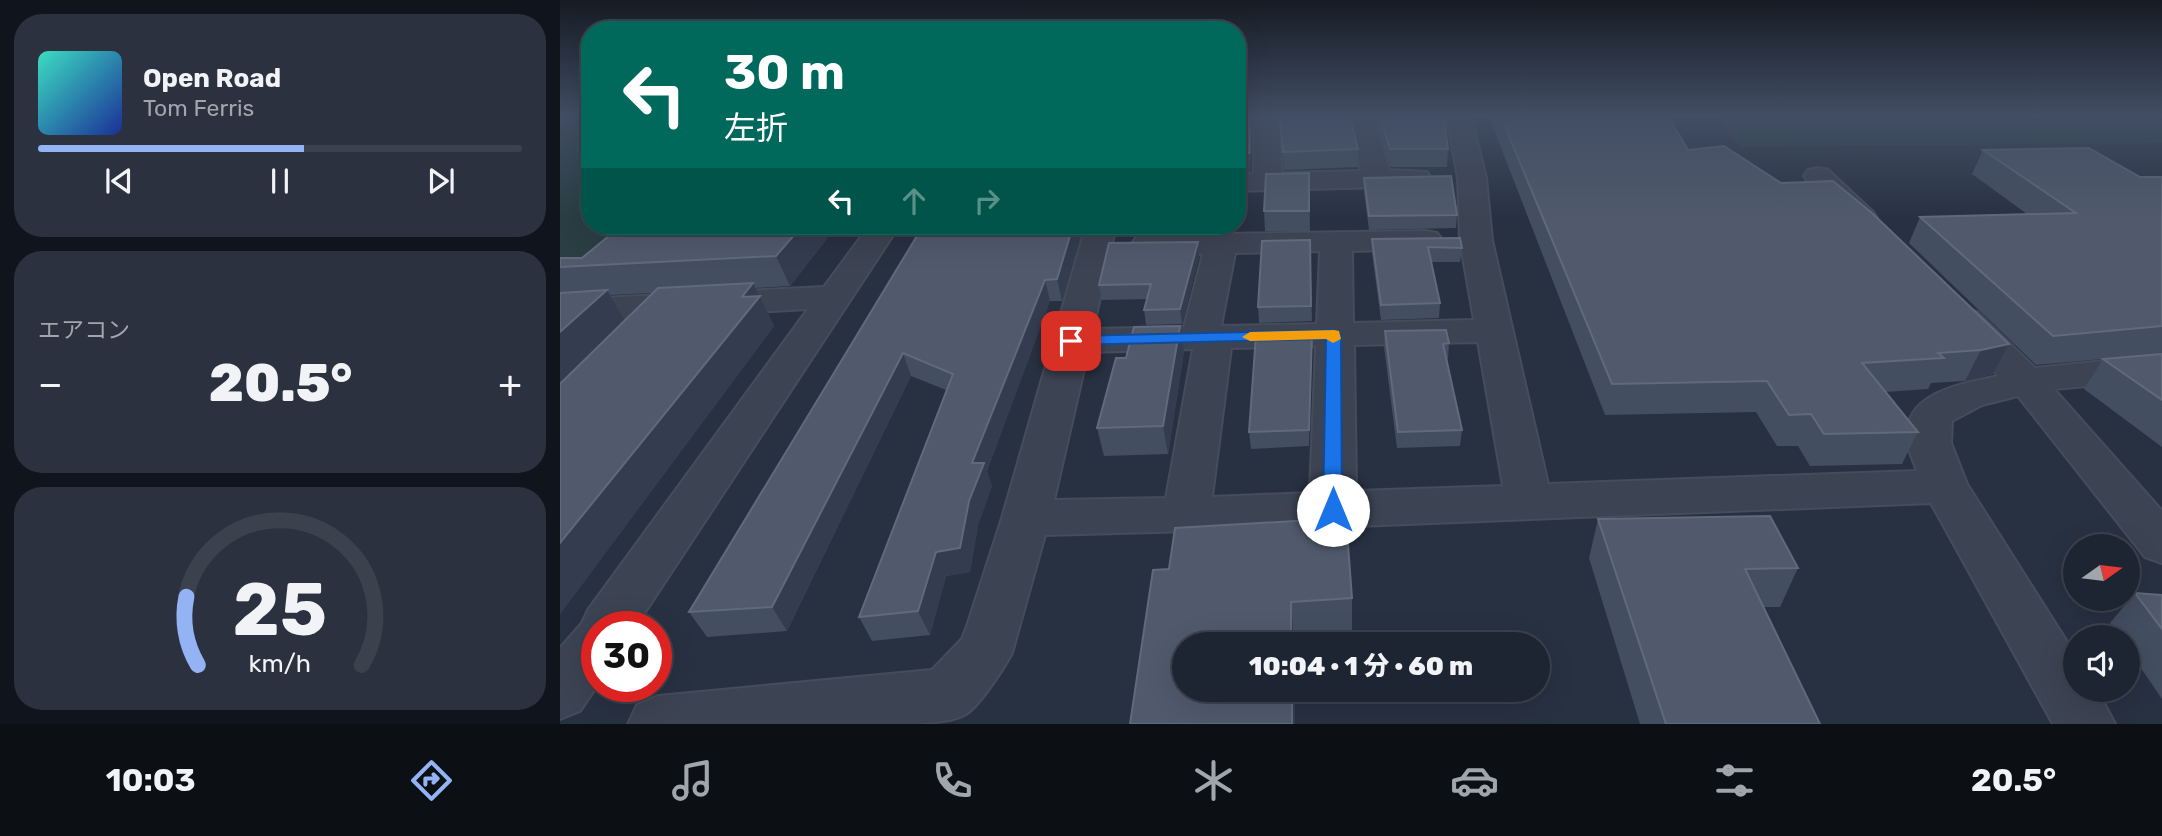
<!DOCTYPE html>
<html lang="ja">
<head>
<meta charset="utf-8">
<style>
  body { margin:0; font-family:Rubik,"Noto Sans JP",sans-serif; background:#2b313e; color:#f1f3f6; height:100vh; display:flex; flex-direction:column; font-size:26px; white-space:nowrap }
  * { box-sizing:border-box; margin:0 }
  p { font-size:23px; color:#a1a5ac }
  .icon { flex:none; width:38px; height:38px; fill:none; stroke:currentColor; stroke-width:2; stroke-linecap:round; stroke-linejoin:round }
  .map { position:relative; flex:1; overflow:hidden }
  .details { display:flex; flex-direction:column; gap:14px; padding:14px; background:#10141c; width:560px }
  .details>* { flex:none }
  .top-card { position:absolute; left:21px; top:21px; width:665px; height:214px; border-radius:28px; box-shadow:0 7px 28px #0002,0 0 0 2px #3c424d; background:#00695c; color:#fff; overflow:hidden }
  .needle { width:46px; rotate:76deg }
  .controls { position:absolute; left:1503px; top:534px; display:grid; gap:14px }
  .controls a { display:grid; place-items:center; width:77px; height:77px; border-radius:50%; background:#1e2532; box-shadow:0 7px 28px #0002,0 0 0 2px #3c424d; font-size:35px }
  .speed { position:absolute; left:21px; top:611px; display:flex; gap:14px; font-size:35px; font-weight:700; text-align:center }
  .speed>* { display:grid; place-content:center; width:91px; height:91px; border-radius:50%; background:#1e2532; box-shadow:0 7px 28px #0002,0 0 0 2px #3c424d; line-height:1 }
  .speed .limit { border:10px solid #d22; background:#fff; color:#111 }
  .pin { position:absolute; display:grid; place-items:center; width:60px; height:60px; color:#fff; margin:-30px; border-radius:14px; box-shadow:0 4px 10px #0006 }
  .me { position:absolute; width:77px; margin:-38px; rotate:0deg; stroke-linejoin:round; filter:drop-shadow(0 0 5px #0008) }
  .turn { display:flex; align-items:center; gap:24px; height:147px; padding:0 28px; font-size:32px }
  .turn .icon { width:91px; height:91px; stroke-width:2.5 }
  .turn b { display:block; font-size:49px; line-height:60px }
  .lanes { display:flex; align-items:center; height:66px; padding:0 28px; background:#0003; justify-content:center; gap:35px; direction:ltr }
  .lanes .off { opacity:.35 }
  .big { font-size:52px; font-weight:800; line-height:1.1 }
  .details .widget { flex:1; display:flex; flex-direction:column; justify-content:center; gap:10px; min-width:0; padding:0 24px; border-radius:28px; background:#2b313e }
  .details .dial { align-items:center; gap:0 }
  .dial svg { height:182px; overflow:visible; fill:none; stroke:#3c424d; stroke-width:7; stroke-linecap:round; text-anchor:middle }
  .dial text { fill:#f1f3f6; stroke:none }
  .song { display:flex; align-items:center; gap:21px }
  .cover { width:84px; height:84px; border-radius:10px; background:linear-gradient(135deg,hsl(170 70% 55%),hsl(230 70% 35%)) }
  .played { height:7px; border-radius:4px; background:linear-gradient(90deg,#94b3f5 55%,#3c424d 55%) }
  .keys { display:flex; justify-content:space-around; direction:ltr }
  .heat { display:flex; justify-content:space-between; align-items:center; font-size:38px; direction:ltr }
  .trip { position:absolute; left:612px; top:632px; width:378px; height:70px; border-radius:35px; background:#1e2532; box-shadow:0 7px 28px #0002,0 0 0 2px #3c424d; font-weight:800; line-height:70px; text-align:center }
  .dock { display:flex; height:112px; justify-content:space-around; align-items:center; background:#0c0f14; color:#a1a5ac }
  .dock .icon { width:49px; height:49px }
  .dock .current { color:#94b3f5 }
  .dock b { font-size:32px; color:#f1f3f6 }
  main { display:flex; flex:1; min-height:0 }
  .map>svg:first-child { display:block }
  .green { fill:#2a3e43 }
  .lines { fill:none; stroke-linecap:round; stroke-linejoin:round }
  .street-casing { stroke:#454c5b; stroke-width:4 }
  .street { fill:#3c4352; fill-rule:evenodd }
  .wall { fill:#434e60; fill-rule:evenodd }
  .shaded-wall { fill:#333d4f }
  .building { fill:#505a6c; stroke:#606a7b; stroke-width:2 }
  .route { fill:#1a73e8; stroke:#114b97; stroke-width:2 }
  .slow { fill:#f59e0b }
</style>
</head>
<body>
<main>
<section class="details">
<div class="widget">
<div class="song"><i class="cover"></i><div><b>Open Road</b><p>Tom Ferris</p></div></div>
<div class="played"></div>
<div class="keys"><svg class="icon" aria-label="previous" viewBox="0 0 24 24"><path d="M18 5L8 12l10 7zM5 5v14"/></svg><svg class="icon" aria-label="pause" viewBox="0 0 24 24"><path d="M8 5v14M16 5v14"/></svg><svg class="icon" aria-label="next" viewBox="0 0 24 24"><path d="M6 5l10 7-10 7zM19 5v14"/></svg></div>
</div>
<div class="widget"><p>エアコン</p>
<div class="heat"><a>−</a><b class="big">20.5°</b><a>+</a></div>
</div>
<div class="widget dial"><svg viewBox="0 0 100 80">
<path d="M14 69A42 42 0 1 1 86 69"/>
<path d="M14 69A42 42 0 0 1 9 39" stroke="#94b3f5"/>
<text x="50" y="56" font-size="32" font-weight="700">25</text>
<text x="50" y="72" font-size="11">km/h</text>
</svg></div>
</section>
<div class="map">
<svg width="1602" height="724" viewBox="0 0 1602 724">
  <rect width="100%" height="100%" fill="#283142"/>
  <g class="green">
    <polygon points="0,117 30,117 30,226 85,226 0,291"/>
    <polygon points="1156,117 1602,117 1602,143 1181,147"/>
  </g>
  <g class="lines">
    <defs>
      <g id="street">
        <polygon points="694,117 718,117 722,173 801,171 788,117 812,117 829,170 867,172 871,178 867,184 857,186 677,191 677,175 694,174"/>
        <path d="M887,117h24l15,61 6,62 56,244 369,-13c-3,-9 -8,-18 -9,-27 -9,-51 53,-60 90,-68l-52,-56 5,-8 13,-3 13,3 58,56 127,-13v24l-108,10 108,122v52l-17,-6 -127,-161 -36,9 -30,16 -1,22 16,41 109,172v34h21l18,34h-62l-122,-221 -598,24 -288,8 -33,118c-8,15 -32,52 -46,61 -14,8 -33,8 -48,10h-290l9,-19 21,-9 274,-26 30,-31 5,-13 35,-108 84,-292h30l-23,103 91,-2 19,-73 -56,1 -11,-3 -5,-7 5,-7 11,-3 279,-4 11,2 5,7 -5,7 -11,2 -74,2 1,72 121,-3 -14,-80 -2,-62zM760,251l-3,73 -96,2 14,-73zM918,342l25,144 -147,5 -2,-146zM756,346l-6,147 -98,4 19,-149zM633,349l-27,149 -112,2 34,-148z"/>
        <path d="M1258,168l10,2 45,42 4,6 -4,6c-27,7 -47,-25 -65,-42l-4,-6 4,-6z"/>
        <polygon points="309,226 339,226 76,626 37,626 37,686 20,711 0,719 0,648 22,623 28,610 248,309 0,322 0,300 264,287"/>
      </g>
    </defs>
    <use href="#street" class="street-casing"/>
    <use href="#street" class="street"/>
  </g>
  <g class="wall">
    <polygon points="720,117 798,149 798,167 724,170"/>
    <polygon points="814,117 884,117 888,149 887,167 830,167"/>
    <polygon points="929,117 1109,117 1128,150 1449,344 1433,374 1405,381 1371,383 1368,389 1325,392 1358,432 1342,464 1250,466 1238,446 1217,446 1196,412 1045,415"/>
    <polygon points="1423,150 1580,177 1602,177 1602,447 1524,389 1543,359 1476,365 1349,243 1360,217 1467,214 1412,174"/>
    <polygon points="749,173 750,231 705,231 704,211"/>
    <polygon points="804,178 897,215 896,228 809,230 804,191"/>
    <path d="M61,226h210l2,5 -43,55 -35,2 19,38 -214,288v-356h22zM93,293l-28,28 -15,-26z"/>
    <polygon points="363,226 524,226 502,301 490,301 427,471 432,486 418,525 410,572 386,576 370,635 312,641 299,617 386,390 351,376 227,631 147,637 129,612"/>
    <polygon points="556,226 644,226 643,232 557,233"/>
    <polygon points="812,239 902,248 900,262 871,262 880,303 879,318 821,320 812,253"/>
    <polygon points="750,240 752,321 699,323 698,307"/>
    <polygon points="638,242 639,257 622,324 586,325 584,310 587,299 542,300 539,285"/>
    <polygon points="620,326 624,352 608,454 544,456 537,428 566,358"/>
    <polygon points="825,331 889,343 888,359 886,359 902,430 900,446 837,448 824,347"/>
    <polygon points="752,349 749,446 691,449 689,432"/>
    <polygon points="1038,519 1238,568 1220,607 1203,607 1260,724 1080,724 1029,558"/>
    <polygon points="593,570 792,598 792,637 734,641 625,690 734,690 735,724 570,724"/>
    <polygon points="1575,593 1602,595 1602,699 1568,649 1568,637 1560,637 1550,623"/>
  </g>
  <g class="shaded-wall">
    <polygon points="690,117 691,117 691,172 677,173 677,154"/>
    <polygon points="242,226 271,226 273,231 230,286 216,256"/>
    <polygon points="513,226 524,226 502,301 497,279"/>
    <polygon points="638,242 639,257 622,324 620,309"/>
    <polygon points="485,280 490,301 427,471 432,486 418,525 410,572 386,576 370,635 358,611 376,552 412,463"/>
    <polygon points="193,283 214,326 0,614 0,543 182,297"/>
    <polygon points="47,290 65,321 0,384 0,332"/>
    <polygon points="620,326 624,352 608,454 603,426"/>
    <polygon points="752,333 752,349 749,446 749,430"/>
    <polygon points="1449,344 1433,374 1405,381 1421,350"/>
    <polygon points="343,353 351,376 227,631 212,607"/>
    <polygon points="731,602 734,644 731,644"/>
    <polygon points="732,690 734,690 735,724 732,724"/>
  </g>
  <g class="building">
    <polygon points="677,117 690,117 690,153 677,154"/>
    <polygon points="720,117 790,117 798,149 723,152"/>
    <polygon points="820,117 884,117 888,149 830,149"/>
    <polygon points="941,117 1109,117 1128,150 1164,146 1221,183 1273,181 1312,213 1449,344 1421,350 1378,353 1384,358 1302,363 1358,432 1264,434 1251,414 1229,415 1207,381 1052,384"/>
    <polygon points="1529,148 1580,177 1602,177 1602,326 1493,336 1360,217 1516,213 1423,150"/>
    <polygon points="749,173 749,211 704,211 706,174"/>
    <polygon points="891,176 897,215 809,216 804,178"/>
    <polygon points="61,226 242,226 216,256 0,267 0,258 22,258"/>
    <polygon points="363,226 513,226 497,279 485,280 412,463 424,463 409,501 400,548 376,552 358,611 299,617 393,374 343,353 212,607 129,612"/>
    <polygon points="900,238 902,248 868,247 880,303 821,305 812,239"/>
    <polygon points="750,240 751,306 698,307 702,241"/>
    <polygon points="638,242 620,309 584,310 591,284 539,285 549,243"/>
    <polygon points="193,283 182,297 200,296 0,543 0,384 98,288"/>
    <polygon points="47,290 0,332 0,293"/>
    <polygon points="620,326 603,426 537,428 556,358 566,358 574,327"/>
    <polygon points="886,330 889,343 883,344 902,430 838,432 825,331"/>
    <polygon points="752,333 749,430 689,432 696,335"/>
    <polygon points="1602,354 1602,400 1543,359"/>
    <polygon points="1210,516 1238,568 1185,569 1260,724 1106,724 1038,519"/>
    <polygon points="786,518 792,598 731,602 731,644 625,644 625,690 732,690 732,724 570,724 593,570 609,569 615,528"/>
    <polygon points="1575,593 1602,595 1602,629"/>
  </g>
  <linearGradient id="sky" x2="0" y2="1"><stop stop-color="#161b24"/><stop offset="0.53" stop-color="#424e65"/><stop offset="1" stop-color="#424e65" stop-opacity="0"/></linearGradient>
  <rect width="1602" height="219" fill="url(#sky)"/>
  <polygon class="route" points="774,330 781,335 782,510 780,515 766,515 763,510 766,339 511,345 504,341 511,336"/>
  <polygon class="slow" points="774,330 779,331 781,339 773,343 766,339 690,341 682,337 690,332"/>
</svg>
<div class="controls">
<a><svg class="needle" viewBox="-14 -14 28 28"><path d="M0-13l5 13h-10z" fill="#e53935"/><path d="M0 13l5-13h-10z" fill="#a1a5ac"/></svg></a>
<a><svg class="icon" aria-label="sound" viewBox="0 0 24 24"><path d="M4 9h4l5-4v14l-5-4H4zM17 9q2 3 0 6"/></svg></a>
</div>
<div class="speed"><div class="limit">30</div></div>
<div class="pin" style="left:511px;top:341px;background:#d93025"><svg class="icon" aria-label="arrive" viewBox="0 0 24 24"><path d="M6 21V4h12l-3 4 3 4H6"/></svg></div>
<svg class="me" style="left:773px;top:510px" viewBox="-20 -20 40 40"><circle r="19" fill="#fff"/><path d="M0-13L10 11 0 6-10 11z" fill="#1a73e8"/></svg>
<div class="trip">10:04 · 1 分 · 60 m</div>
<div class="top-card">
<div class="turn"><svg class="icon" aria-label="left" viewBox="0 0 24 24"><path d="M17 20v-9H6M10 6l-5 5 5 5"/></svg><div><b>30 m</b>左折</div></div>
<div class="lanes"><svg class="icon" aria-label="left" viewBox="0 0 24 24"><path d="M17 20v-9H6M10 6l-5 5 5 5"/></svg><svg class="icon off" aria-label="ahead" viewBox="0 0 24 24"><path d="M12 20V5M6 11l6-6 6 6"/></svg><svg class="icon off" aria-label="right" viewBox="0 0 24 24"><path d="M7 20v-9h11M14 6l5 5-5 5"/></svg></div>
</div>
</div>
</main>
<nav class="dock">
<b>10:03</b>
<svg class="icon current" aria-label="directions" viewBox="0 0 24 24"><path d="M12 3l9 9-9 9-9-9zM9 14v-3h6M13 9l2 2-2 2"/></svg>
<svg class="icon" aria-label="music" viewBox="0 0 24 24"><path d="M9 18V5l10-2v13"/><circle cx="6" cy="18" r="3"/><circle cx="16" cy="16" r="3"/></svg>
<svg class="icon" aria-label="phone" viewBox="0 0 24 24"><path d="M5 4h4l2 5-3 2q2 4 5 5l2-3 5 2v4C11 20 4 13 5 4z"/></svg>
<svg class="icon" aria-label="climate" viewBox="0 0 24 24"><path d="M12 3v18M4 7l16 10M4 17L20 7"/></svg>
<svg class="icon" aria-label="car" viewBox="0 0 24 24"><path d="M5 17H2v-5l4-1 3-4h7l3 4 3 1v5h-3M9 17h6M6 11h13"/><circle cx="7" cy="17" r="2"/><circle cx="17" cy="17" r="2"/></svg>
<svg class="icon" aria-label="filters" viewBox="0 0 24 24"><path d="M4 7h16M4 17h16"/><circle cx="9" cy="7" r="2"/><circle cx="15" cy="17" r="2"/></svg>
<b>20.5°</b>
</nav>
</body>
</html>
